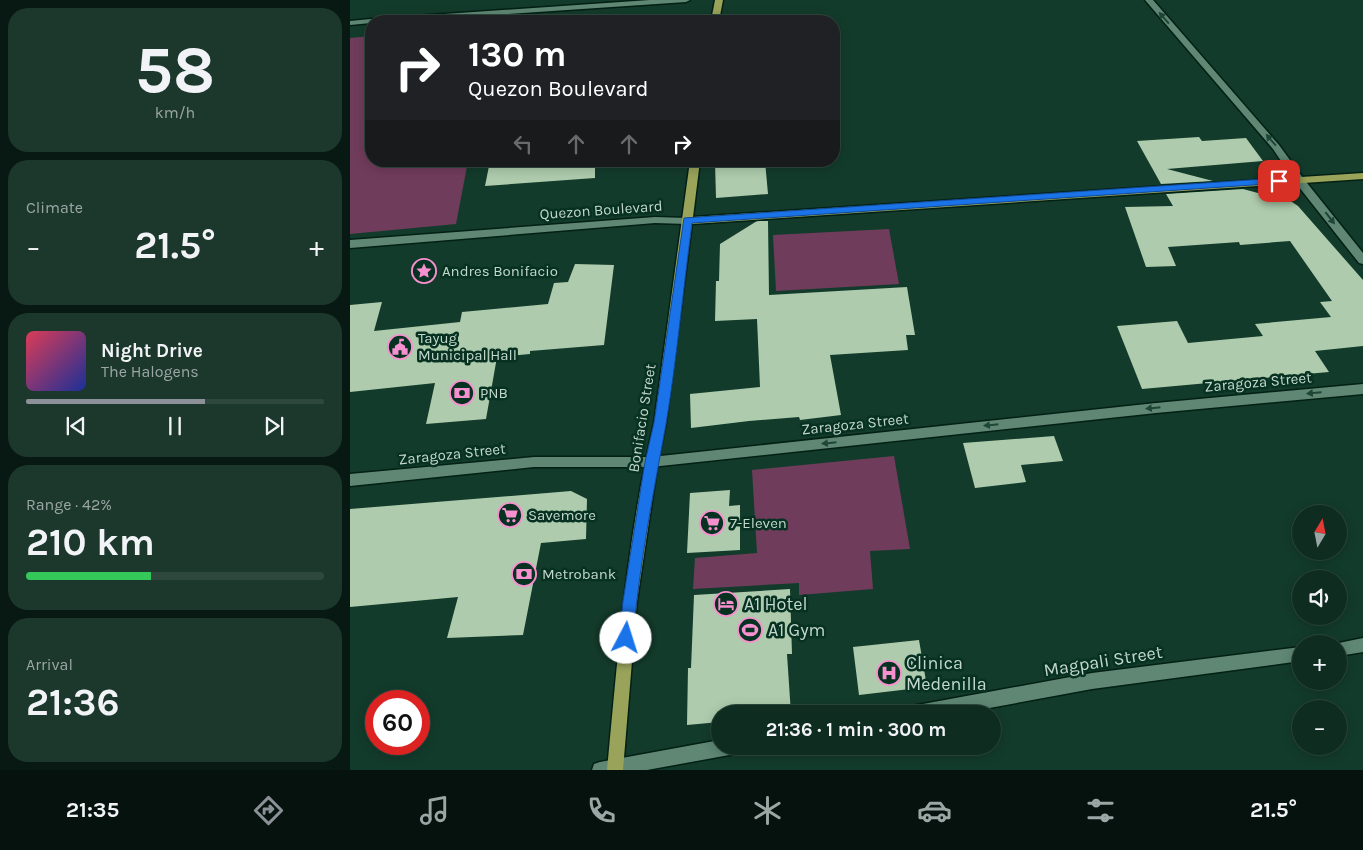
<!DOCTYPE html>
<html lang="en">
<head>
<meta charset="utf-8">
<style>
  body { margin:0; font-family:Karla,sans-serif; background:#1c382d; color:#f1f3f6; height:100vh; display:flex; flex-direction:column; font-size:19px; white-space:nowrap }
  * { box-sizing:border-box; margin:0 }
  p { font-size:16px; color:#9ba7a5 }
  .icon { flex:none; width:28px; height:28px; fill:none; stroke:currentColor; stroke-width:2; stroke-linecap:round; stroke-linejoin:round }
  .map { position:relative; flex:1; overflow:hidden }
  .side { display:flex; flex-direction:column; gap:8px; padding:8px; background:#081812; width:350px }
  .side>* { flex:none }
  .banner { position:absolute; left:15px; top:15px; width:475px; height:152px; border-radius:20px; box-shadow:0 2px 12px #0003,0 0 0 1px #2e483e; background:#202124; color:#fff; overflow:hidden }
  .needle { width:32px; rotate:10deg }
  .fabs { position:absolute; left:942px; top:505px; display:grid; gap:10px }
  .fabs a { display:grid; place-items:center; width:55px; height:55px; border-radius:50%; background:#0e2c20; box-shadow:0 2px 12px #0003,0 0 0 1px #2e483e; font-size:25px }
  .speed { position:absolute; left:15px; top:690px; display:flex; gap:10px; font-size:25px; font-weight:700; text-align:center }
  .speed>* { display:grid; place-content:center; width:65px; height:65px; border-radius:50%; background:#0e2c20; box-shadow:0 2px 12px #0003,0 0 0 1px #2e483e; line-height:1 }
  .speed .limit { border:8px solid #d22; background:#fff; color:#111 }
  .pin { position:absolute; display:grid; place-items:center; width:42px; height:42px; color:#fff; margin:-21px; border-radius:10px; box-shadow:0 2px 8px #0006 }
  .me { position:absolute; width:55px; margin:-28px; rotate:5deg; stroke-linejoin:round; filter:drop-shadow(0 0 4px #0008) }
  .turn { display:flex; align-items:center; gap:18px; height:105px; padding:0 20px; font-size:22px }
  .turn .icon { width:65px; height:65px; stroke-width:2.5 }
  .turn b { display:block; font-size:35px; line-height:42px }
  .lanes { display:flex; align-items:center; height:48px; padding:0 20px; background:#0003; justify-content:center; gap:25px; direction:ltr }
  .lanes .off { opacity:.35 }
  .big { font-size:38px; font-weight:700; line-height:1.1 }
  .side .card { flex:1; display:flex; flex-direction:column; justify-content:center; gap:8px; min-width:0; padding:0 18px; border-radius:20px; background:#1c382d }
  .side .dial { align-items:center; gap:0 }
  .dial b { font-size:65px; line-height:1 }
  .song { display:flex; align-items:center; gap:15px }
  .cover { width:60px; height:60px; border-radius:8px; background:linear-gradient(135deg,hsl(350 70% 55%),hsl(230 70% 35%)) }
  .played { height:5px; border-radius:2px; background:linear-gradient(90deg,#8c9099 60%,#2e483e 60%) }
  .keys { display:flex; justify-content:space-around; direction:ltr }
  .heat { display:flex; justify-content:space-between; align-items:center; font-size:28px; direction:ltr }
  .charge { height:8px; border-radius:4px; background:linear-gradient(90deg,#34c759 42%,#2e483e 0) }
  .trip { position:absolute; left:361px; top:705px; width:290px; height:50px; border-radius:25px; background:#0e2c20; box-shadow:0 2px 12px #0003,0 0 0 1px #2e483e; font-weight:700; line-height:50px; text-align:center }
  .tab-bar { display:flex; height:80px; justify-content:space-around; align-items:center; background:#06120d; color:#9ba7a5 }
  .tab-bar .icon { width:35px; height:35px }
  .tab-bar .current { color:#8c9099 }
  .tab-bar b { font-size:22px; color:#f1f3f6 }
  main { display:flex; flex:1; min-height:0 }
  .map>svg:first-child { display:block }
  .green { fill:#703c5b }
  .building { fill:#aeccad }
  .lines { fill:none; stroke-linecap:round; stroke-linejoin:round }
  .minor-casing { stroke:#032015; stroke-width:3 }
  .major-casing { stroke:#032015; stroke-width:3 }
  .minor { fill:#5f8774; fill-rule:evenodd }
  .major { fill:#99a35a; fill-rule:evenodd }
  .oneway { fill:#1d4636 }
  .route { fill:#1a73e8; stroke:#114b97 }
  .labels { text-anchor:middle; stroke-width:5; stroke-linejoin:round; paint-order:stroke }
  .street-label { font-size:15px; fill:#c3d8cd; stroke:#073121 }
  .poi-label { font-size:15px; fill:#c3d8cd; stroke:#073121; text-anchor:start }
  .near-poi-label { font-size:18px; fill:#c3d8cd; stroke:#073121; text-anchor:start }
  .near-street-label { font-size:18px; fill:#c3d8cd; stroke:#073121 }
</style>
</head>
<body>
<main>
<section class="side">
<div class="card dial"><b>58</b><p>km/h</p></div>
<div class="card"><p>Climate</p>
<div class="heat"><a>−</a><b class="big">21.5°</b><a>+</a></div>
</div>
<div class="card">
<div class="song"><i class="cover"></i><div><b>Night Drive</b><p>The Halogens</p></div></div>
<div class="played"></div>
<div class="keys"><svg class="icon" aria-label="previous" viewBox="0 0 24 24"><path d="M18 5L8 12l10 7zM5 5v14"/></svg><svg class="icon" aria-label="pause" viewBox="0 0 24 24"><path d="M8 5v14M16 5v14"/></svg><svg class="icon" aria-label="next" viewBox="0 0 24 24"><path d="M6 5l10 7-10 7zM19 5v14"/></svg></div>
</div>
<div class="card"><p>Range · 42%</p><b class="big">210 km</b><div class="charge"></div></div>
<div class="card"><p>Arrival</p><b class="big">21:36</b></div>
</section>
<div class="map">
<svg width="1013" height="770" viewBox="0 0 1013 770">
  <rect width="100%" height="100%" fill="#133b2b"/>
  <g class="green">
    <polygon points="21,36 21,161 118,161 106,224 0,234 0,38"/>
    <polygon points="539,229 549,284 426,291 423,235"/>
    <polygon points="544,456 560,549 520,551 523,589 449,595 449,583 343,589 345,558 407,553 402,470"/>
  </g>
  <g class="building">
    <polygon points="849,137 852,141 896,138 913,161 817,169 863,181 811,184 787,141"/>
    <polygon points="140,161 245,161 245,178 135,186"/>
    <polygon points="415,161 418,194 366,198 365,162"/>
    <polygon points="893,189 942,202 948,206 1013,280 1013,346 965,351 979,372 792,389 767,326 827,321 838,343 913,336 905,324 981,317 970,302 982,301 940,241 890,245 889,242 818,247 826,266 796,267 775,207 823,206 816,194"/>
    <polygon points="407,221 418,221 419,295 557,287 565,335 556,335 558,350 480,355 491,415 450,420 449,417 399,421 341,428 340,394 410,387 407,319 365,321 366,281 369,281 370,244"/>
    <polygon points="225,264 264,265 254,345 180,351 180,354 147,357 136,419 76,424 85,383 0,392 0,305 32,302 24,331 110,322 112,312 198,304 204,283 218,282"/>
    <polygon points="704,436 713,461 671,465 676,482 625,488 613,443"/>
    <polygon points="380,490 379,506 390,505 390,550 337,553 340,493"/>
    <polygon points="221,491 237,499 236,539 191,543 173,635 97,638 108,597 0,607 0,509"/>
    <polygon points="440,589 442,654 437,654 441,714 370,714 370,722 337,725 338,668 341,668 344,595"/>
    <polygon points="569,640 577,687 509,695 503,647"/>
  </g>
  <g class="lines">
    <defs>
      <g id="minor">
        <polygon points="300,0 340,0 336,2 56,21 21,21 21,23 0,25 0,21 21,19"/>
        <polygon points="795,0 803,0 929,145 953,178 1013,253 1013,264 1009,263 945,182 923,149"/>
        <polygon points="305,217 337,218 342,221 337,224 305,223 0,248 0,240"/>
        <polygon points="1013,384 1013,394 806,413 301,467 184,467 0,486 0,474 184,457 301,457 806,403"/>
        <polygon points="1013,638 1013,652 989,656 989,644 984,644"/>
        <polygon points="951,647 951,661 742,689 607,714 554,714 556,708 562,706 742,673"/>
        <polygon points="370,740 370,746 393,746 391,752 385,754 297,770 242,770 244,764 250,762"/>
      </g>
      <g id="major">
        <polygon points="365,0 373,0 369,21 361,21"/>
        <path d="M340,161h10l-7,56 670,-44v6l-671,45 -26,199 -8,39 -21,139 -14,169h-16c11,-116 20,-233 47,-347z"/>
      </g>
    </defs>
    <use href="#minor" class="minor-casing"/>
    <use href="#major" class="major-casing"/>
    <use href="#minor" class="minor"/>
    <use href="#major" class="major"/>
  </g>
  <defs><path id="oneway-solid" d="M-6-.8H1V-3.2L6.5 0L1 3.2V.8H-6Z" transform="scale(1.25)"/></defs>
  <g class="oneway">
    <use href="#oneway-solid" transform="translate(814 18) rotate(-131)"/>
    <use href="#oneway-solid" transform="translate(921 140) rotate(-131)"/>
    <use href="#oneway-solid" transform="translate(980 218) rotate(52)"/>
    <use href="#oneway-solid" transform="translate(964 393) rotate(175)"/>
    <use href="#oneway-solid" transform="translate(803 408) rotate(174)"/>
    <use href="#oneway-solid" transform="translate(641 425) rotate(174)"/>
    <use href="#oneway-solid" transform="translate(479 443) rotate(174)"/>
  </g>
  <path class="route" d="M929,178l3,1v4l-590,40c-9,67 -15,135 -26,201 -13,71 -27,142 -33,214l-2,5 -5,2 -5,-2 -2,-5 4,-37 22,-139 9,-39 30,-205z"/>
  <defs>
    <symbol id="sight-ring" viewBox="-11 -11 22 22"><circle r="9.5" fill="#073121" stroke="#f790ce" stroke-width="1.5"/><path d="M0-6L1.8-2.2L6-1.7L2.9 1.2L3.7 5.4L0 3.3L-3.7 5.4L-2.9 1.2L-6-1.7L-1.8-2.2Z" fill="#f790ce"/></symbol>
    <symbol id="civic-ring" viewBox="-11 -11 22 22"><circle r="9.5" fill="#073121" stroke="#f790ce" stroke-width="1.5"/><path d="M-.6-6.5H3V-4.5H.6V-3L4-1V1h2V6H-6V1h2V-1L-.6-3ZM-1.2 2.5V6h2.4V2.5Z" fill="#f790ce"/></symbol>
    <symbol id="bank-ring" viewBox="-11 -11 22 22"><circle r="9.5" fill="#073121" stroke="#f790ce" stroke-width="1.5"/><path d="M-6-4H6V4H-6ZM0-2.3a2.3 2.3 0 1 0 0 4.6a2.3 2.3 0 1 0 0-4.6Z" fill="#f790ce"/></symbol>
    <symbol id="supermarket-ring" viewBox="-11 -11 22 22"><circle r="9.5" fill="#073121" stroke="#f790ce" stroke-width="1.5"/><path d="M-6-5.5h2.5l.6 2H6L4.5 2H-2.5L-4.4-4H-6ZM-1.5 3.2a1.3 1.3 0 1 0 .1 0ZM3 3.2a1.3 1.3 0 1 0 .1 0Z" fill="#f790ce"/></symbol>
    <symbol id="hotel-ring" viewBox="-11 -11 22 22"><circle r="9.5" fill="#073121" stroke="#f790ce" stroke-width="1.5"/><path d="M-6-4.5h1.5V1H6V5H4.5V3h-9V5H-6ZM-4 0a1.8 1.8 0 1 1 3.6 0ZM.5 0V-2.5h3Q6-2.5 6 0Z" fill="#f790ce"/></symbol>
    <symbol id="stadium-ring" viewBox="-11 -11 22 22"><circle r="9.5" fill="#073121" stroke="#f790ce" stroke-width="1.5"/><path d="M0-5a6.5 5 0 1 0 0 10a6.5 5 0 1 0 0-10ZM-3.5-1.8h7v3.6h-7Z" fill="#f790ce"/></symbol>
    <symbol id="hospital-ring" viewBox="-11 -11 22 22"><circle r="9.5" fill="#073121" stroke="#f790ce" stroke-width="1.5"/><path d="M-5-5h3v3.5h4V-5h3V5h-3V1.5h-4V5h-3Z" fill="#f790ce"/></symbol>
  </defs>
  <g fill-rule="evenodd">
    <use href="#sight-ring" x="60" y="257" width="28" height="28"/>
    <use href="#civic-ring" x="36" y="333" width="28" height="28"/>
    <use href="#bank-ring" x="98" y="379" width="28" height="28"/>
    <use href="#supermarket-ring" x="146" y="501" width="28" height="28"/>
    <use href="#supermarket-ring" x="348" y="509" width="28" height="28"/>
    <use href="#bank-ring" x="160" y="560" width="28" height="28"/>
    <use href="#hotel-ring" x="362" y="590" width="28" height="28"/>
    <use href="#stadium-ring" x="386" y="616" width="28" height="28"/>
    <use href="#hospital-ring" x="525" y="659" width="28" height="28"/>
  </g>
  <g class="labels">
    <g class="street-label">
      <text transform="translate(251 210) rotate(-4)" y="5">Quezon Boulevard</text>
      <text transform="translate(908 382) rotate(-5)" y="5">Zaragoza Street</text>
      <text transform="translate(292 418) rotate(-81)" y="5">Bonifacio Street</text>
      <text transform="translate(505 424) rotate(-6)" y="5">Zaragoza Street</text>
      <text transform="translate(102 454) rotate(-6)" y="5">Zaragoza Street</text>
    </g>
    <g class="poi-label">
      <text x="92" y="276">Andres Bonifacio</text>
      <text x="68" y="343">Tayug<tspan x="68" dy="17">Municipal Hall</tspan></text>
      <text x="130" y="398">PNB</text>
      <text x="178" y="520">Savemore</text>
      <text x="380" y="528">7-Eleven</text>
      <text x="192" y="579">Metrobank</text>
    </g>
    <g class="near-poi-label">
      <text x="394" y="610">A1 Hotel</text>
      <text x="418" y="636">A1 Gym</text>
      <text x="556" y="669">Clinica<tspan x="556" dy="21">Medenilla</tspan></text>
    </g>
    <g class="near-street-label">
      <text transform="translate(753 661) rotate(-9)" y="6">Magpali Street</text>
    </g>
  </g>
</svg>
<div class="fabs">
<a><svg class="needle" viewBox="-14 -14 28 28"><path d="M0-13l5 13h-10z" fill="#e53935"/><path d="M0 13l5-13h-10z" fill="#9ba7a5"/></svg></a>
<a><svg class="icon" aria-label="sound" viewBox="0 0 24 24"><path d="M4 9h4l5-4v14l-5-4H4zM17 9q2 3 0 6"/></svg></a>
<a>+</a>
<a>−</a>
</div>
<div class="speed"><div class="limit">60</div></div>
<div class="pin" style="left:929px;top:181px;background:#d93025"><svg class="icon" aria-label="arrive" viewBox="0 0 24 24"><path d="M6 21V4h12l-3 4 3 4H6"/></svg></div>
<svg class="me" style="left:276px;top:638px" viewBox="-20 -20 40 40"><circle r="19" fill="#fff"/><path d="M0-13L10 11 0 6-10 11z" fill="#1a73e8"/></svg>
<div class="trip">21:36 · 1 min · 300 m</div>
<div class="banner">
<div class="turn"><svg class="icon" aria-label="right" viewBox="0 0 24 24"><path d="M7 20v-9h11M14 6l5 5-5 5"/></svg><div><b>130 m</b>Quezon Boulevard</div></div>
<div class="lanes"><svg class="icon off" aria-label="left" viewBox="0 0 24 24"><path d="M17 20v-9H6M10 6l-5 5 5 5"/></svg><svg class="icon off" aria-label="ahead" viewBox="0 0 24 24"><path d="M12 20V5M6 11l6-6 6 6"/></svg><svg class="icon off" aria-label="ahead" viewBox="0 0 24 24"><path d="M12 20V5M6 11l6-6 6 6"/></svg><svg class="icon" aria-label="right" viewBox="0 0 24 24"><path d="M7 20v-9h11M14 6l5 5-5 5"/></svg></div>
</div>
</div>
</main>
<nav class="tab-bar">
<b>21:35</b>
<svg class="icon current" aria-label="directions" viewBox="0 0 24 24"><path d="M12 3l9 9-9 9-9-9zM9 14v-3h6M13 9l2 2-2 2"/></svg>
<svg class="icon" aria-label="music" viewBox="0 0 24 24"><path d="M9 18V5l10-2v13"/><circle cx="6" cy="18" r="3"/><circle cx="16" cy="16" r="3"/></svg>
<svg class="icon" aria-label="phone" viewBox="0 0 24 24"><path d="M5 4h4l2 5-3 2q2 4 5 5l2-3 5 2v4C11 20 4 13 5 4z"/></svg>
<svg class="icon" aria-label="climate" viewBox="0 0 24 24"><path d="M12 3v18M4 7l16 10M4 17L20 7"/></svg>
<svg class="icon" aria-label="car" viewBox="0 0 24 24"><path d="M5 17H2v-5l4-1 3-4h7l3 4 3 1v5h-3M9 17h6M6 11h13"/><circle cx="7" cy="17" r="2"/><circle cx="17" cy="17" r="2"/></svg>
<svg class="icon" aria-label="filters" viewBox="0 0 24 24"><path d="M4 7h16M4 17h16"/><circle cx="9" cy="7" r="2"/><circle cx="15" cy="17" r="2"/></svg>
<b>21.5°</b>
</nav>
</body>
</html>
